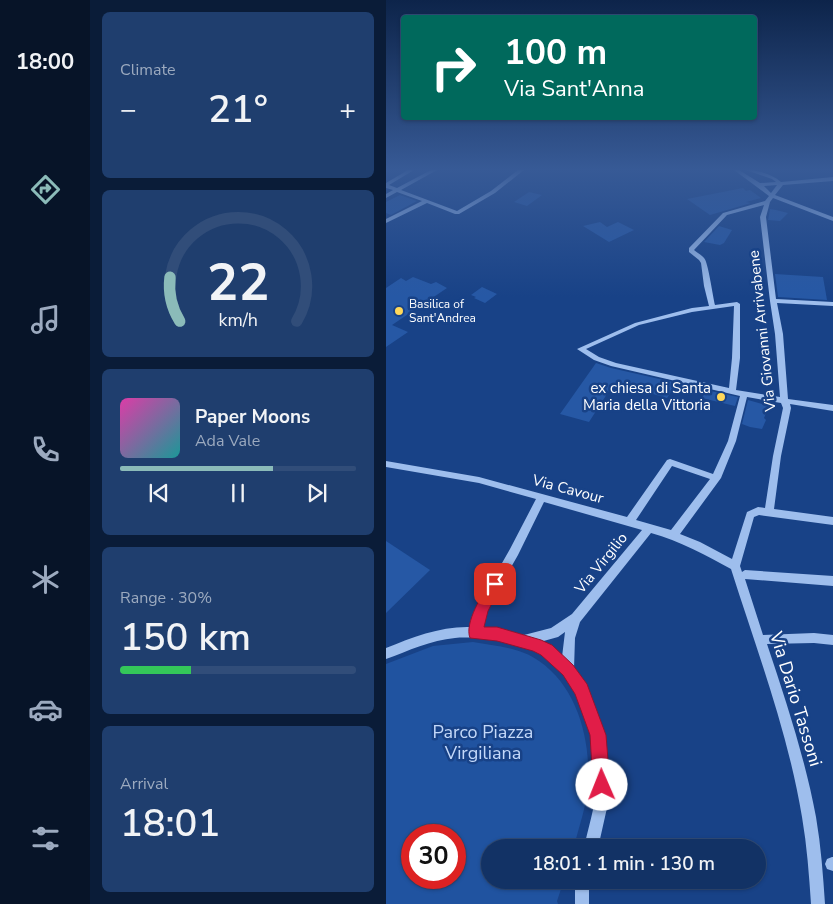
<!DOCTYPE html>
<html lang="en">
<head>
<meta charset="utf-8">
<style>
  body { margin:0; font-family:"Nunito Sans",sans-serif; background:#1f3e6e; color:#f1f3f6; height:100vh; display:flex; flex-direction:column; font-size:19px; white-space:nowrap }
  * { box-sizing:border-box; margin:0 }
  p { font-size:16px; color:#9caabf }
  .icon { flex:none; width:28px; height:28px; fill:none; stroke:currentColor; stroke-width:2; stroke-linecap:round; stroke-linejoin:round }
  .map { position:relative; flex:1; overflow:hidden }
  .panel { display:flex; flex-direction:column; gap:12px; padding:12px; background:#0a1c38; width:296px }
  .panel>* { flex:none }
  .banner { position:absolute; left:15px; top:15px; width:356px; height:105px; border-radius:5px; box-shadow:0 1px 4px #0004,0 0 0 1px #314d79; background:#00695c; color:#fff; overflow:hidden }
  .speed { position:absolute; left:15px; top:824px; display:flex; gap:10px; font-size:25px; font-weight:700; text-align:center }
  .speed>* { display:grid; place-content:center; width:65px; height:65px; border-radius:50%; background:#123265; box-shadow:0 1px 4px #0004,0 0 0 1px #314d79; line-height:1 }
  .speed .limit { border:8px solid #d22; background:#fff; color:#111 }
  .pin { position:absolute; display:grid; place-items:center; width:42px; height:42px; color:#fff; margin:-21px; border-radius:10px; box-shadow:0 2px 8px #0006 }
  .me { position:absolute; width:55px; margin:-28px; rotate:359deg; stroke-linejoin:round; filter:drop-shadow(0 0 4px #0008) }
  .turn { display:flex; align-items:center; gap:18px; height:105px; padding:0 20px; font-size:22px }
  .turn .icon { width:65px; height:65px; stroke-width:2.5 }
  .turn b { display:block; font-size:35px; line-height:42px }
  .big { font-size:38px; font-weight:600; line-height:1.1 }
  .panel .widget { flex:1; display:flex; flex-direction:column; justify-content:center; gap:8px; min-width:0; padding:0 18px; border-radius:8px; background:#1f3e6e }
  .panel .dial { align-items:center; gap:0 }
  .dial svg { height:130px; overflow:visible; fill:none; stroke:#314d79; stroke-width:7; stroke-linecap:round; text-anchor:middle }
  .dial text { fill:#f1f3f6; stroke:none }
  .song { display:flex; align-items:center; gap:15px }
  .cover { width:60px; height:60px; border-radius:8px; background:linear-gradient(135deg,hsl(320 70% 55%),hsl(180 70% 35%)) }
  .played { height:5px; border-radius:2px; background:linear-gradient(90deg,#8bbbb9 65%,#314d79 65%) }
  .keys { display:flex; justify-content:space-around; direction:ltr }
  .heat { display:flex; justify-content:space-between; align-items:center; font-size:28px; direction:ltr }
  .charge { height:8px; border-radius:4px; background:linear-gradient(90deg,#34c759 30%,#314d79 0) }
  .trip { position:absolute; left:95px; top:839px; width:285px; height:50px; border-radius:25px; background:#123265; box-shadow:0 1px 4px #0004,0 0 0 1px #314d79; font-weight:600; line-height:50px; text-align:center }
  main { display:flex; flex:1; min-height:0 }
  .tabs { display:flex; flex-direction:column; width:90px; justify-content:space-around; align-items:center; background:#071428; color:#9caabf }
  .tabs .icon { width:35px; height:35px }
  .tabs .selected { color:#8bbbb9 }
  .tabs b { font-size:22px; color:#f1f3f6 }
  .map>svg:first-child { display:block }
  .green { fill:#2053a0; fill-rule:evenodd }
  .building { fill:#2658a5 }
  .lines { fill:none; stroke-linecap:round; stroke-linejoin:round }
  .minor { fill:#9ebeed; fill-rule:evenodd }
  .route { fill:#e11d48; stroke:#92132f }
  .poi-dot { fill:#ffd85a; stroke:#184287; stroke-width:2 }
  .labels { text-anchor:middle; stroke-width:5; stroke-linejoin:round; paint-order:stroke }
  .far-poi-label { font-size:12px; fill:#fff; stroke:#184287; text-anchor:start }
  .street-label { font-size:15px; fill:#fff; stroke:#184287 }
  .poi-label { font-size:15px; fill:#fff; stroke:#184287; text-anchor:end }
  .near-street-label { font-size:18px; fill:#fff; stroke:#184287 }
  .near-park-label { font-size:18px; fill:#c4d9fa; stroke:#184287 }
</style>
</head>
<body>
<main>
<nav class="tabs">
<b>18:00</b>
<svg class="icon selected" aria-label="directions" viewBox="0 0 24 24"><path d="M12 3l9 9-9 9-9-9zM9 14v-3h6M13 9l2 2-2 2"/></svg>
<svg class="icon" aria-label="music" viewBox="0 0 24 24"><path d="M9 18V5l10-2v13"/><circle cx="6" cy="18" r="3"/><circle cx="16" cy="16" r="3"/></svg>
<svg class="icon" aria-label="phone" viewBox="0 0 24 24"><path d="M5 4h4l2 5-3 2q2 4 5 5l2-3 5 2v4C11 20 4 13 5 4z"/></svg>
<svg class="icon" aria-label="climate" viewBox="0 0 24 24"><path d="M12 3v18M4 7l16 10M4 17L20 7"/></svg>
<svg class="icon" aria-label="car" viewBox="0 0 24 24"><path d="M5 17H2v-5l4-1 3-4h7l3 4 3 1v5h-3M9 17h6M6 11h13"/><circle cx="7" cy="17" r="2"/><circle cx="17" cy="17" r="2"/></svg>
<svg class="icon" aria-label="filters" viewBox="0 0 24 24"><path d="M4 7h16M4 17h16"/><circle cx="9" cy="7" r="2"/><circle cx="15" cy="17" r="2"/></svg>
</nav>
<section class="panel">
<div class="widget"><p>Climate</p>
<div class="heat"><a>−</a><b class="big">21°</b><a>+</a></div>
</div>
<div class="widget dial"><svg viewBox="0 0 100 80">
<path d="M14 69A42 42 0 1 1 86 69"/>
<path d="M14 69A42 42 0 0 1 8 42" stroke="#8bbbb9"/>
<text x="50" y="56" font-size="32" font-weight="700">22</text>
<text x="50" y="72" font-size="11">km/h</text>
</svg></div>
<div class="widget">
<div class="song"><i class="cover"></i><div><b>Paper Moons</b><p>Ada Vale</p></div></div>
<div class="played"></div>
<div class="keys"><svg class="icon" aria-label="previous" viewBox="0 0 24 24"><path d="M18 5L8 12l10 7zM5 5v14"/></svg><svg class="icon" aria-label="pause" viewBox="0 0 24 24"><path d="M8 5v14M16 5v14"/></svg><svg class="icon" aria-label="next" viewBox="0 0 24 24"><path d="M6 5l10 7-10 7zM19 5v14"/></svg></div>
</div>
<div class="widget"><p>Range · 30%</p><b class="big">150 km</b><div class="charge"></div></div>
<div class="widget"><p>Arrival</p><b class="big">18:01</b></div>
</section>
<div class="map">
<svg width="447" height="904" viewBox="0 0 447 904">
  <rect width="100%" height="100%" fill="#184287"/>
  <path class="green" d="M87,642c22,4 47,5 66,19 41,28 54,87 48,134 -3,18 -9,35 -13,52l-84,1v32h74l-7,21 1,3h-172v-240l47,-18zM26,835h43v43h-43z"/>
  <g class="building">
    <polygon points="357,188 360,191 364,190 375,198 360,202 365,203 324,215 301,199"/>
    <polygon points="143,192 156,195 141,206 128,202"/>
    <polygon points="14,195 31,201 5,215 0,213 0,202"/>
    <polygon points="384,209 390,210 402,213 394,221 382,220"/>
    <polygon points="214,222 221,227 232,222 248,230 223,242 197,226"/>
    <polygon points="333,226 346,230 338,243 334,245 318,242"/>
    <polygon points="389,274 437,277 441,300 392,297"/>
    <polygon points="27,277 45,284 50,282 61,288 6,325 22,332 0,347 0,288 15,278 20,281"/>
    <polygon points="96,287 111,294 99,303 88,298 90,297 85,295"/>
    <polygon points="210,363 225,368 291,383 281,398 228,383 203,422 174,414"/>
    <polygon points="320,390 352,397 349,406 316,398"/>
    <polygon points="362,400 383,406 378,418 380,420 376,429 364,427 356,424"/>
    <polygon points="0,541 44,570 0,613"/>
  </g>
  <g class="lines">
    <g class="minor">
      <polygon points="22,170 28,170 3,185 11,188 45,170 51,170 15,190 71,211 105,191 132,170 138,170 109,193 73,214 69,214 41,203 0,223 0,219 36,201 11,192 0,198 0,194 7,190 0,188 0,183"/>
      <path d="M348,170h5l21,13 16,-1 -4,-3 -26,-9c12,0 26,4 35,12l52,-5v4l-50,4 -8,10 58,22v4l-60,-23 -3,4 -4,15 10,82 57,3v4l-56,-3 6,31 5,65 45,6v6l-43,-7 1,4 -10,48 -7,53 59,8v8l-74,-10 -5,2 -14,49 2,6 3,-2 88,6v10l-88,-7 18,56 51,-2 19,2v10l-19,-2 -47,1c19,57 38,114 49,173 5,29 7,58 9,87h-14c-2,-29 -4,-58 -9,-87 -14,-85 -45,-166 -71,-248 -26,-14 -51,-28 -80,-36l-71,89 -5,16 -1,31 10,16 14,31 7,23 3,24 1,36 -11,49h-14c4,-20 11,-40 12,-60 2,-51 -15,-117 -67,-140 -15,-7 -31,-9 -48,-10 -8,0 -17,-1 -26,0 -24,2 -47,13 -69,21v-11c27,-11 55,-22 85,-21l6,-20 33,-58 26,-50 -57,-16 -93,-16v-6l93,16 148,40 40,-57 3,-1 43,15 15,-33 12,-45 -129,-30 -17,-6 -17,-11 58,-26 57,-15 17,-2 -5,-20 -3,-23 -2,-3 -10,-8v-4l34,-35 42,-12 4,-5zM391,185l-6,8 -7,-7zM378,205l-4,12 10,84 5,33 5,63 -44,-7 4,-32v-54l-3,-2 -22,3c-2,-8 -7,-44 -11,-47 -2,-3 -7,-5 -10,-8l33,-35zM348,306l-2,52 -3,30 -113,-25 -17,-6 -13,-8 53,-24 53,-13zM361,397l34,6 2,5 -10,48 -8,52 -7,-1 -11,5 -15,47 -32,-17 -20,-8 41,-56 15,-37zM286,466l38,13 -39,51 -35,-10zM158,502l98,28 -70,84 -21,14 -27,7 -20,-5 -22,-2 4,-17 32,-56zM179,632l-3,25 -22,-15 18,-5z"/>
      <polygon points="446,857 447,857 447,871 441,869 439,864 441,859"/>
      <rect x="189" y="880" width="14" height="24"/>
    </g>
  </g>
  <linearGradient id="sky" x2="0" y2="1"><stop stop-color="#0d244a"/><stop offset="0.57" stop-color="#375a96"/><stop offset="1" stop-color="#375a96" stop-opacity="0"/></linearGradient>
  <rect width="447" height="297" fill="url(#sky)"/>
  <path class="route" d="M109,578l5,2 2,4 -14,27 -4,16h13l44,13 11,5 21,20 14,19 19,51 4,50 -2,6 -6,2 -7,-2 -2,-6 -3,-50 -15,-41 -12,-19 -22,-20 -8,-4 -36,-10 -27,-3c-6,-15 13,-45 21,-58z"/>
  <g class="poi-dot">
    <circle cx="13" cy="311" r="5"/>
    <circle cx="335" cy="397" r="5"/>
  </g>
  <g class="labels">
    <g class="far-poi-label">
      <text x="23" y="308">Basilica of<tspan x="23" dy="14">Sant'Andrea</tspan></text>
    </g>
    <g class="street-label">
      <text transform="translate(376 331) rotate(-96)" y="5">Via Giovanni Arrivabene</text>
      <text transform="translate(182 489) rotate(15)" y="5">Via Cavour</text>
      <text transform="translate(215 563) rotate(-51)" y="5">Via Virgilio</text>
    </g>
    <g class="poi-label">
      <text x="325" y="393">ex chiesa di Santa<tspan x="325" dy="17">Maria della Vittoria</tspan></text>
    </g>
    <g class="near-street-label">
      <text transform="translate(410 699) rotate(73)" y="6">Via Dario Tassoni</text>
    </g>
    <g class="near-park-label">
      <text x="97" y="738">Parco Piazza<tspan x="97" dy="21">Virgiliana</tspan></text>
    </g>
  </g>
</svg>
<div class="speed"><div class="limit">30</div></div>
<div class="pin" style="left:109px;top:584px;background:#d93025"><svg class="icon" aria-label="arrive" viewBox="0 0 24 24"><path d="M6 21V4h12l-3 4 3 4H6"/></svg></div>
<svg class="me" style="left:216px;top:785px" viewBox="-20 -20 40 40"><circle r="19" fill="#fff"/><path d="M0-13L10 11 0 6-10 11z" fill="#e11d48"/></svg>
<div class="trip">18:01 · 1 min · 130 m</div>
<div class="banner">
<div class="turn"><svg class="icon" aria-label="right" viewBox="0 0 24 24"><path d="M7 20v-9h11M14 6l5 5-5 5"/></svg><div><b>100 m</b>Via Sant'Anna</div></div>
</div>
</div>
</main>
</body>
</html>
